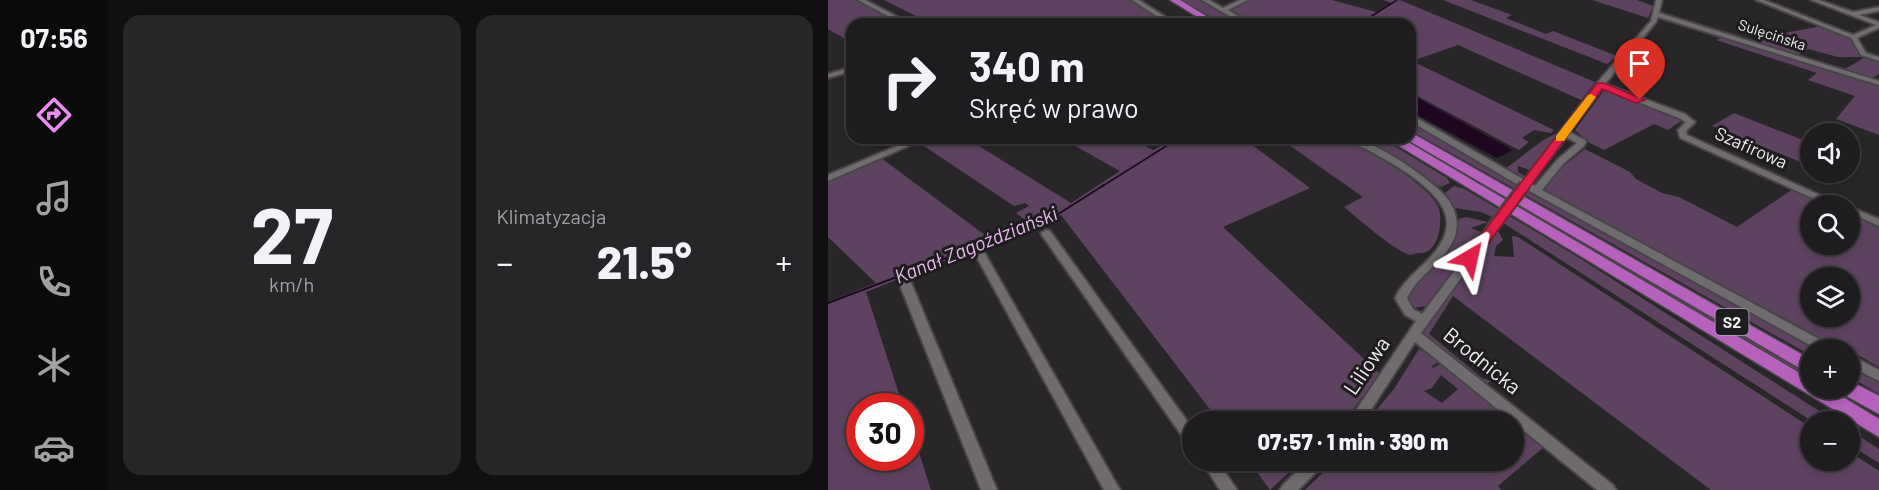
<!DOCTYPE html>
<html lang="pl">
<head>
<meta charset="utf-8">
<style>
  body { margin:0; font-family:Barlow,sans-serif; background:#272528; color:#f1f3f6; height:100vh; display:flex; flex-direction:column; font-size:22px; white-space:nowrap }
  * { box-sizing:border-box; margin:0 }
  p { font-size:20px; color:#a1a1a4 }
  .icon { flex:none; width:33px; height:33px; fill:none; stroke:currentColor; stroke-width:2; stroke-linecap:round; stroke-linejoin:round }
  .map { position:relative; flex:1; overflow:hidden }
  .drawer { display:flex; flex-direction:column; gap:15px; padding:15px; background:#110f11; width:720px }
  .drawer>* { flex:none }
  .top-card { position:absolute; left:18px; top:18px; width:570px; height:126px; border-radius:18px; box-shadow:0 3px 9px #0003,0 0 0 2px #3c3a3d; background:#1f1c1f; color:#f1f3f6; overflow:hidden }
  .fabs { position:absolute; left:972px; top:123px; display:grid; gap:12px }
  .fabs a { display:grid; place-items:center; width:60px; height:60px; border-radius:50%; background:#1f1c1f; box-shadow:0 3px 9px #0003,0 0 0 2px #3c3a3d; font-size:30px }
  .speed { position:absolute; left:18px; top:393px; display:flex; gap:12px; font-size:30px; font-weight:700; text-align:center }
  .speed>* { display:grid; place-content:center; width:78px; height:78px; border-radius:50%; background:#1f1c1f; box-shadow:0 3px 9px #0003,0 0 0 2px #3c3a3d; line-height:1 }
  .speed .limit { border:9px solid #d22; background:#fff; color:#111 }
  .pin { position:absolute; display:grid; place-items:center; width:51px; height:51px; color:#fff; margin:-62px -26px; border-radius:50% 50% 50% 0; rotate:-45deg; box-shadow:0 0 6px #0007 }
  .pin .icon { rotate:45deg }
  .me { position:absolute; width:66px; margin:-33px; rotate:36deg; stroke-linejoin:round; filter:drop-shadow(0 0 4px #0008) }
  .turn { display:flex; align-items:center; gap:21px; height:126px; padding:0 24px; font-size:27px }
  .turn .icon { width:78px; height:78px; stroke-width:2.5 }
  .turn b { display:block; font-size:42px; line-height:51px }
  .big { font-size:45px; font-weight:800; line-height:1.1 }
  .drawer .widget { flex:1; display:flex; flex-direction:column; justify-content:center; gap:9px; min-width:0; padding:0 21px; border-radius:18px; background:#272528 }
  .drawer .dial { align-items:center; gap:0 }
  .dial b { font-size:78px; line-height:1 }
  .heat { display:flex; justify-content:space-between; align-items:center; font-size:33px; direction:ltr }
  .drawer .tiles { flex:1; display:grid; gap:15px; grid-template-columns:repeat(2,1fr) }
  .trip { position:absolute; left:354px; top:411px; width:342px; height:60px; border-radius:30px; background:#1f1c1f; box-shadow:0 3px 9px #0003,0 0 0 2px #3c3a3d; font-weight:800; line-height:60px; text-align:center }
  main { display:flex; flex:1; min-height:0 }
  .dock { display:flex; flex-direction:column; width:108px; justify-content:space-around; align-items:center; background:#0c0b0c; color:#a1a1a4 }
  .dock .icon { width:42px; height:42px }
  .dock .on { color:#ef8bf7 }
  .dock b { font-size:27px; color:#f1f3f6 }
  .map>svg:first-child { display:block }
  .green { fill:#5e4360; fill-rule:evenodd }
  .water { fill:#1f0721 }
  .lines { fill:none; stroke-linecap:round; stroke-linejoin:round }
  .stream-far1 { stroke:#1f0721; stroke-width:1.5 }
  .stream { stroke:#1f0721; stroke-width:2 }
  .minor-casing { stroke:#474547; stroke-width:4 }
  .highway-casing { stroke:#474547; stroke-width:3 }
  .minor { fill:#6f6b6f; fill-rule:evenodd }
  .highway { fill:#b662bd; fill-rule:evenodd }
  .minor-bridge-far1-casing { stroke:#474547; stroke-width:10; stroke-linecap:butt }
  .minor-bridge-casing { stroke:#474547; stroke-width:14; stroke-linecap:butt }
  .minor-bridge-far1 { stroke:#6f6b6f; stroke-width:8 }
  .minor-bridge { stroke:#6f6b6f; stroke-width:10 }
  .route { fill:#e11d48; stroke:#92132f; stroke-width:1.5 }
  .slow { fill:#f59e0b }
  .labels { text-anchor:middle; stroke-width:6; stroke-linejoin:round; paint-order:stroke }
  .far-street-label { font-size:15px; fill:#f0eef0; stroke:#1f1c1f }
  .shield { fill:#1f1c1f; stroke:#b1afb1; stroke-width:1.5 }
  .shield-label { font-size:16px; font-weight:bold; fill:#f0eef0 }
  .street-label { font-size:18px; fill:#f0eef0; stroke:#1f1c1f }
  .water-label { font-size:20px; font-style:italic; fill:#e9b8ec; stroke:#1f1c1f }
  .near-street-label { font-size:21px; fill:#f0eef0; stroke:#1f1c1f }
</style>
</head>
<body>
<main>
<nav class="dock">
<b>07:56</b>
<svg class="icon on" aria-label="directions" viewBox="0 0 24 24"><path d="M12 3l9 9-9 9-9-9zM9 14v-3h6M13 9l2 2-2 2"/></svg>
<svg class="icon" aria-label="music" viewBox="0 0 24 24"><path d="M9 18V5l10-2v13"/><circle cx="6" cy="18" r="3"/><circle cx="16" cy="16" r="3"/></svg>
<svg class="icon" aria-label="phone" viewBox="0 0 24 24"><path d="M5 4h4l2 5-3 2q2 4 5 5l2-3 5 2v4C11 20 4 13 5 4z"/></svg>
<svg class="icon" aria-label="climate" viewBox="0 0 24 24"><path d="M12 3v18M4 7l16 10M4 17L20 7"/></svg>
<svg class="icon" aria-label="car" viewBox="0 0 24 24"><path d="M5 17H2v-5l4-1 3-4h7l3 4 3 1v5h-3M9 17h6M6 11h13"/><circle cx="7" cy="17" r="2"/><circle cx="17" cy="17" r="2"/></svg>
</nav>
<section class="drawer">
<div class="tiles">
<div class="widget dial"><b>27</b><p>km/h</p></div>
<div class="widget"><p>Klimatyzacja</p>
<div class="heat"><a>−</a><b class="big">21.5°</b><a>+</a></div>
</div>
</div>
</section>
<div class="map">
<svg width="1051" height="490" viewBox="0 0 1051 490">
  <rect width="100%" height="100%" fill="#292629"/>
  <g class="green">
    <polygon points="0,0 31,0 77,24 24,24 24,43 0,29"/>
    <polygon points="56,0 301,0 339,24 104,24"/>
    <polygon points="353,0 374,0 418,24 396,24"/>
    <polygon points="419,0 504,0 548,12 564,3 555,0 572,0 767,82 753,100 630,45 584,61 726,130 723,133 706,130 694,138 701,142 691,150 582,92 582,24 427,24 399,10"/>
    <polygon points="615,0 643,0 684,15 678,18 718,34 725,31 789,56 779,64"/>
    <polygon points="764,0 809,0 825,6 820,18"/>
    <polygon points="994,26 1022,37 1034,57 1010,57 980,49 968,56 927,43 946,35"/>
    <polygon points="898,36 1051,84 1051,135 1008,119 1027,96 980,80 989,73 888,40"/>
    <polygon points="1038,57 1051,60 1051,74 1043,79 1015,70"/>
    <polygon points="778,88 852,118 853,121 840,130 826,124 776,150 762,143 747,130"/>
    <polygon points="906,113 982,143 982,163 980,165 884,126"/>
    <polygon points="582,120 995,349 982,350 982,355 582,130"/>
    <path d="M730,133l-28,37 -12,-4v6l7,4 -4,4 -15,-9v-3c18,-12 33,-28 52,-35z"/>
    <polygon points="99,138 138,138 243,203 292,171 233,138 302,138 325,150 347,138 415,138 482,188 395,227 552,374 516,421 391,421 233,215 38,292 75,406 32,406 32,458 82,458 83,428 103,490 0,490 0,302 48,283 0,237 0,181 53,158 161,238 201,223 188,213 201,206 197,203 186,206 90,142"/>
    <path d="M451,138c18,0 38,-3 55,0 24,4 99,48 105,71 4,15 -1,45 -19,44 -5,0 -9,3 -13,1 -18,-8 -47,-34 -63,-47l19,-10z"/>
    <polygon points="524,138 553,138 619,178 622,183 613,187 607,185 551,150"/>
    <path d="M757,149l45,23 6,7 26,14 17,4 58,30 56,-38 41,16 -24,1v38h40v-31l29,13v141l-40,-23 -7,3 -286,-155 -2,-2 15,-20zM982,278h40v38h-40z"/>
    <polygon points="626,186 637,189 753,259 1007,421 984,421 669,219 653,212 627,208 617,193"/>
    <polygon points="690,204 982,375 982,379 688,206"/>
    <polygon points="638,217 660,222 643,228 653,232 598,306 586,308 580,302 582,292 620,249 625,241 631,219"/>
    <polygon points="670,231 675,240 668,246 666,256 686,257 684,236 690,237 982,427 982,460 1022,460 1022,452 1051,471 1051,490 883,490 625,296 601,334 654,378 663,381 657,385 594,334"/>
    <path d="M591,349l22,11 -9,6 1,2 11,-6 101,84 -47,40 3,4h-196l30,-29 179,-1v-38l-147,-1 27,-32zM613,375l17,14 -16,14 -18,-12 8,-3z"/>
    <polygon points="1022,364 1051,380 1051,394 1022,377"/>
    <polygon points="1022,430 1051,449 1051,463 1022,445"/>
    <polygon points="421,461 473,461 442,490"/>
  </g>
  <polygon class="water" points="582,94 685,150 669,158 582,111"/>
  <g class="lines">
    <g class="stream-far1">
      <polyline points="531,24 569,0"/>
      <polyline points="273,187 351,138"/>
    </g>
    <polyline class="stream" points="0,303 224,218 276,185"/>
    <defs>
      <g id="minor">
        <polygon points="30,0 37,0 83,24 75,24"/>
        <polygon points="304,0 311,0 348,24 341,24"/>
        <polygon points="374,0 381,0 395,8 412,0 420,0 400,10 423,24 415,24"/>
        <polygon points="828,0 834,0 831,13 1051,81 1051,85 830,17 828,22 777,84 857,114 867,122 858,131 859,135 1016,206 1002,206 852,138 850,130 858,122 851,118 774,88 741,132 757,140 758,142 756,146 735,164 714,190 1006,347 1008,350 991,350 687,183 582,121 582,116 585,116 707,186 729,160 749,143 738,137 705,181 699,181 697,179 769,83 823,21"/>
        <polygon points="928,0 936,0 1025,35 1048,25 983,0 991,0 1025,12 1051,7 1051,11 1031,15 1051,22 1051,28 1029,38 1038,53 1051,57 1051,61 1033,55 1023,38"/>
        <polygon points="24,67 24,71 0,78 0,74"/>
        <polygon points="88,138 99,138 0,181 0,175"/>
        <path d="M515,138c4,0 9,-1 14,1 23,6 78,42 92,62 7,10 10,23 6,35 -9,26 -37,38 -48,62l6,11 9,5 66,-88h8l1,2 -1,2 -75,103 192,152 3,5h-19l-182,-148 -52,80h-15l68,-101 -11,-6 -10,-17c11,-23 33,-33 45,-53 4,-7 7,-14 7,-22 0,-31 -55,-60 -79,-73 -8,-4 -18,-7 -25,-12z"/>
        <polygon points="1022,207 1051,219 1051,226 1022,213"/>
        <polygon points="218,230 222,231 364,428 364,445 359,443 214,235 213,233"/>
        <polygon points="151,249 156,252 292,490 276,490 146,252"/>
        <polygon points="76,276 82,280 169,490 153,490 70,280"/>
        <polygon points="1022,355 1051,370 1051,381 1022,366"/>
        <polygon points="373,460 389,460 409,490 392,490"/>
        <polygon points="480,460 497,460 495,465 470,490 452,490 455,485"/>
      </g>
      <g id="highway">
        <polygon points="342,0 352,0 391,24 381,24"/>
        <polygon points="582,132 982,359 982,374 578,139 582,138"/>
        <polygon points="558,138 573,138 982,379 982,388 1000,388 1051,419 1051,437"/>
        <polygon points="1022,381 1051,396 1051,414 1013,393 1011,388 1022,388"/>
      </g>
    </defs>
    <use href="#minor" class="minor-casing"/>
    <use href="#highway" class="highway-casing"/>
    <use href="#minor" class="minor"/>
    <use href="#highway" class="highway"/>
    <defs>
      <polyline id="minor-bridge-far1" points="696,187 702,179"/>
      <polyline id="minor-bridge" points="664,228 697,185"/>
    </defs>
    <use href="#minor-bridge-far1" class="minor-bridge-far1-casing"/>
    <use href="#minor-bridge" class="minor-bridge-casing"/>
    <use href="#minor-bridge-far1" class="minor-bridge-far1"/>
    <use href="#minor-bridge" class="minor-bridge"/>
  </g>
  <polygon class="route" points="769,83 776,83 817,100 808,103 774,89 647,261 638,261 638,255"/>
  <polygon class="slow" points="763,94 768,97 736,141 728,141 728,136 760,95"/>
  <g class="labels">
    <g class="far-street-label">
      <text transform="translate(944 35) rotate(18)" y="5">Sulęcińska</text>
    </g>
    <rect class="shield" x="887.5" y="309" width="33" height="26" rx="4.5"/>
    <g class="shield-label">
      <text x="904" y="328">S2</text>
    </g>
    <g class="street-label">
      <text transform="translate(923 148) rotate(24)" y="6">Szafirowa</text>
    </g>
    <g class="water-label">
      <text transform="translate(148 245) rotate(-22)" y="7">Kanał Zagoździański</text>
    </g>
    <g class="near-street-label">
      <text transform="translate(654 361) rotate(39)" y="7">Brodnicka</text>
      <text transform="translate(539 366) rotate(-56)" y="7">Liliowa</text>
    </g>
  </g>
</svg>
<div class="fabs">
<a><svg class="icon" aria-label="sound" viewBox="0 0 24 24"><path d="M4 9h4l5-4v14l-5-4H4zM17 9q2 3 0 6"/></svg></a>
<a><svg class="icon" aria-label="search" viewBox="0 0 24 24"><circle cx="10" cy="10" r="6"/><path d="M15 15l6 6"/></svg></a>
<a><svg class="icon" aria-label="layers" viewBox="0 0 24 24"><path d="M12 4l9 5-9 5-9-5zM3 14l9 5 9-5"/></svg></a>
<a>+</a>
<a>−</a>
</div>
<div class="speed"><div class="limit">30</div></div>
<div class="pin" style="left:812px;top:100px;background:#d93025"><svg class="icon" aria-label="arrive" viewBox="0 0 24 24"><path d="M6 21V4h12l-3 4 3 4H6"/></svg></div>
<svg class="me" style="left:642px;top:258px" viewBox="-20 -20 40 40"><path d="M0-17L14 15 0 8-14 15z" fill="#e11d48" stroke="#fff" stroke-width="4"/></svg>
<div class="trip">07:57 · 1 min · 390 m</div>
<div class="top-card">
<div class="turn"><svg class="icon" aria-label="right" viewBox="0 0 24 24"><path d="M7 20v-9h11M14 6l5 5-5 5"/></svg><div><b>340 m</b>Skręć w prawo</div></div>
</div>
</div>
</main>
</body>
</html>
